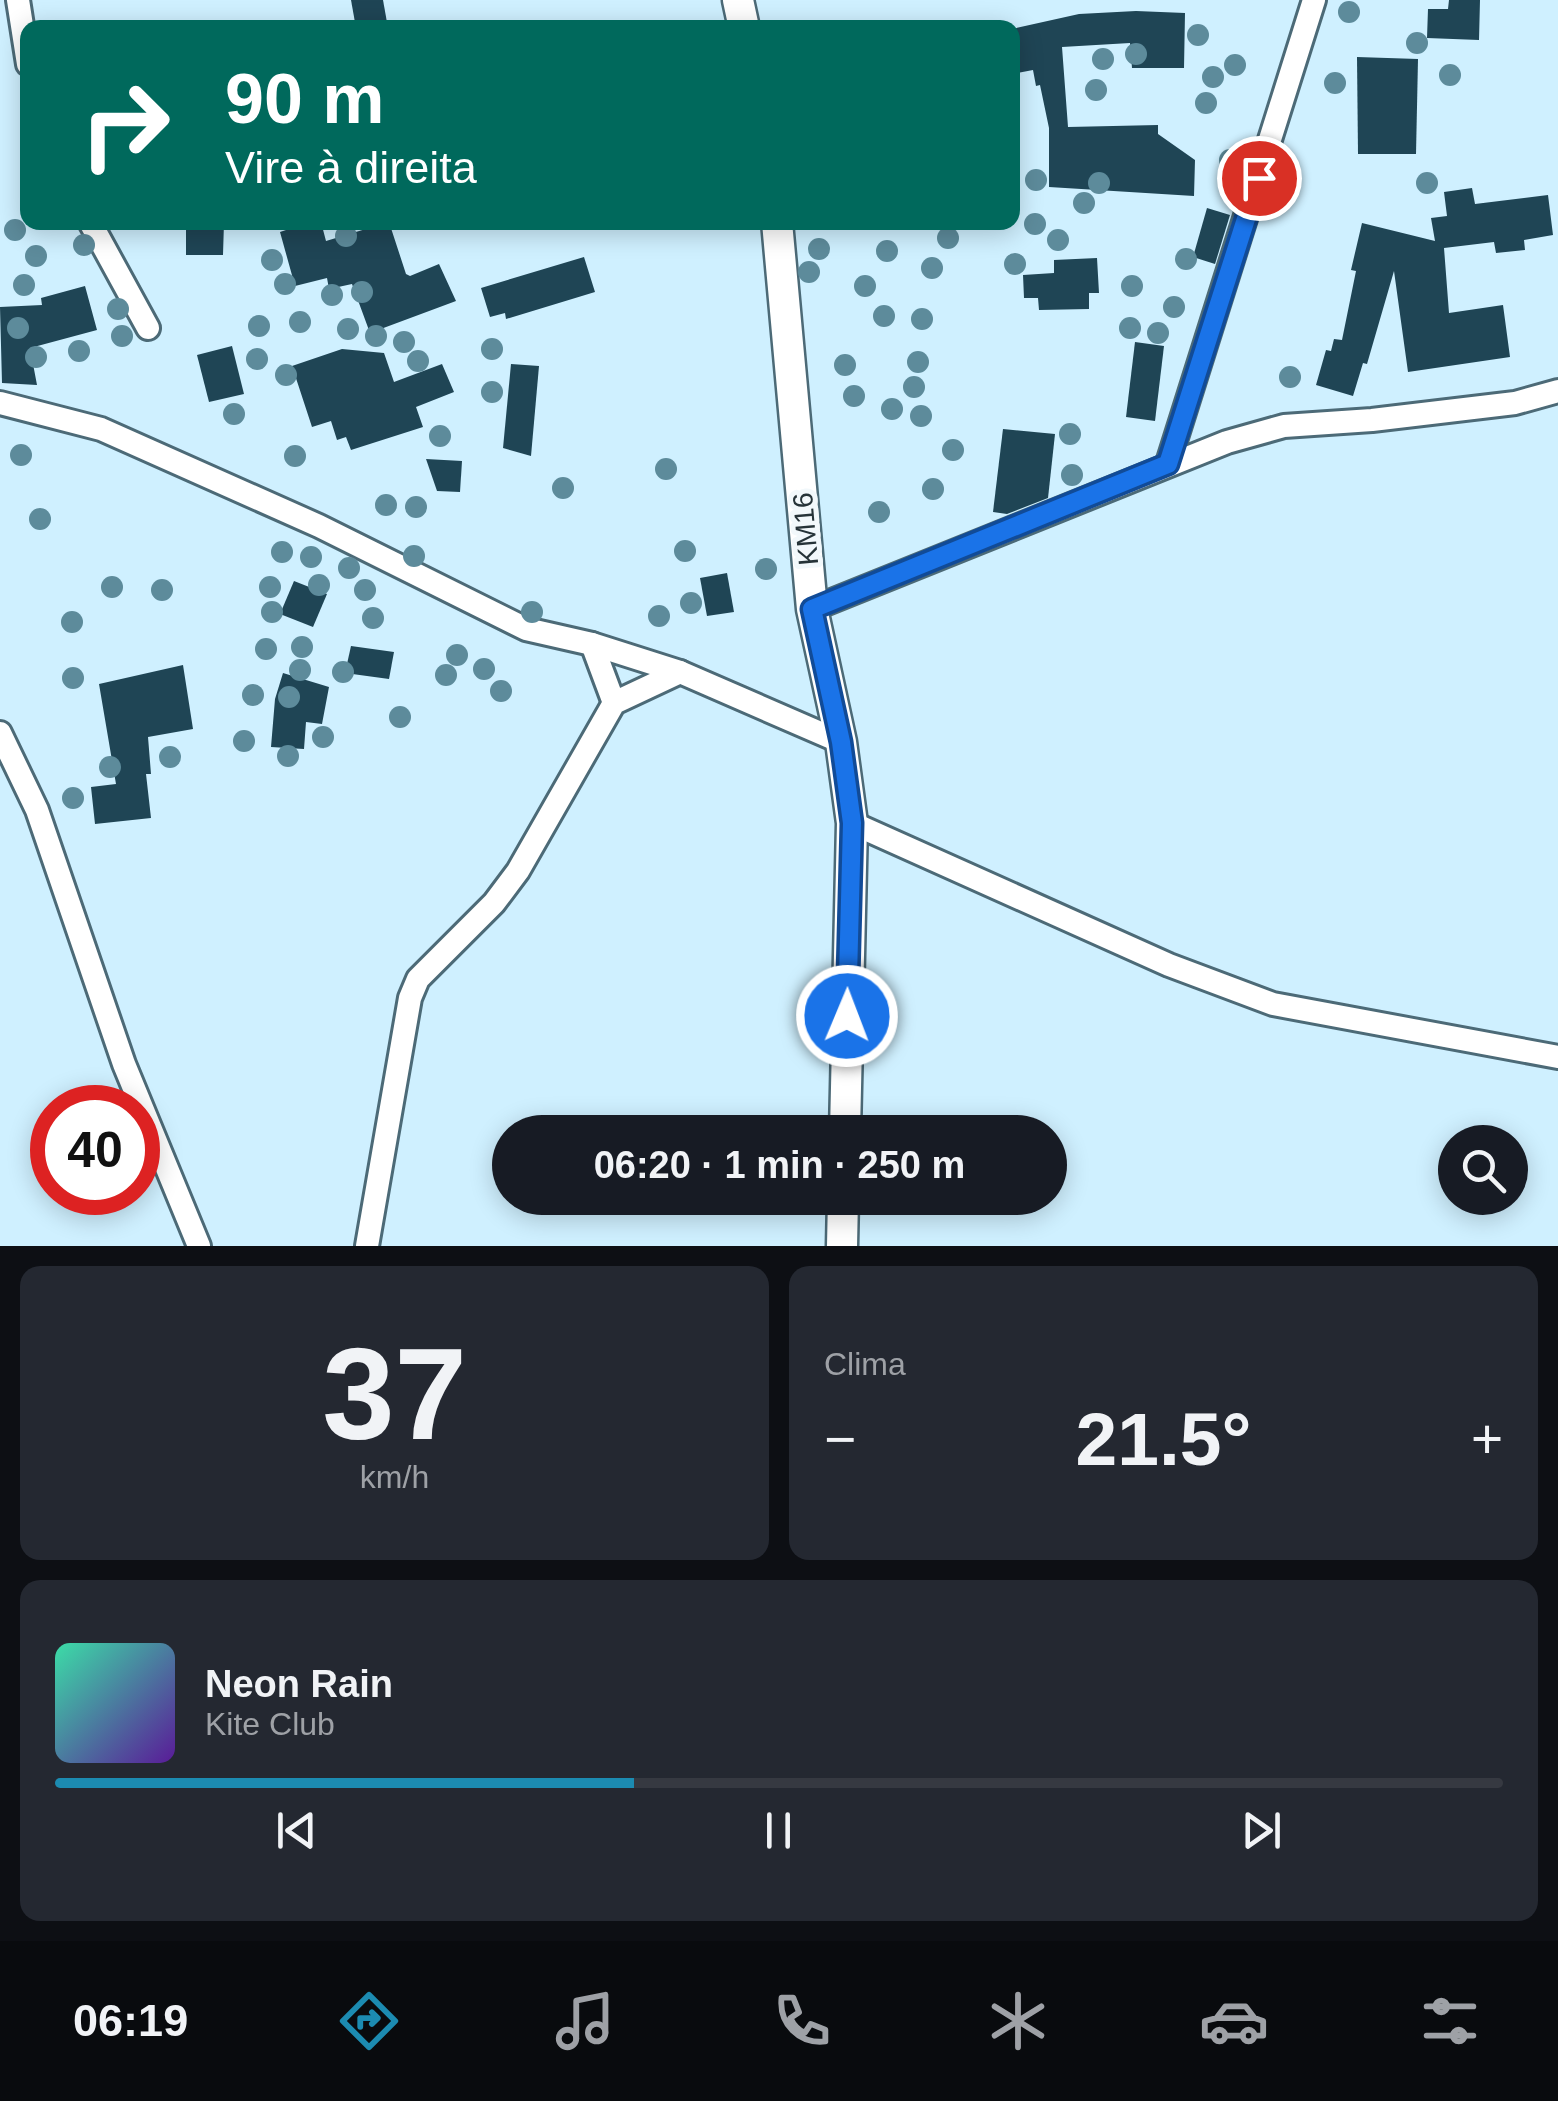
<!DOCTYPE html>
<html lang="pt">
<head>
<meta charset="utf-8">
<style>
  body { margin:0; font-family:Arial,sans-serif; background:#242831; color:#f1f3f6; height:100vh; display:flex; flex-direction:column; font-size:38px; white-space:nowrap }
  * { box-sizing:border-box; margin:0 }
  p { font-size:32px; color:#9ea1a6 }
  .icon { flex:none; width:55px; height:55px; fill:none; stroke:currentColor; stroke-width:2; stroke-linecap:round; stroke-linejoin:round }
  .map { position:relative; height:1246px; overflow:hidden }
  .side { display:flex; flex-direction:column; gap:20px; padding:20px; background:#0d0f14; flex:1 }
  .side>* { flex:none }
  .hud { position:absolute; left:20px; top:20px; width:1000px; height:210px; border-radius:20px; box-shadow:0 5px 25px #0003; background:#00695c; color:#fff; overflow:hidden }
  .controls { position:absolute; left:1438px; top:1125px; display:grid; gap:20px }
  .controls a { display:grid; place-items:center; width:90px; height:90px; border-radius:50%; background:#171b24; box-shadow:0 5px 25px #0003; font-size:50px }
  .speed { position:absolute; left:30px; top:1085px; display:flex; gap:20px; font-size:50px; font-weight:700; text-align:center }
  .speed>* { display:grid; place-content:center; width:130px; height:130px; border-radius:50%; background:#171b24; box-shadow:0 5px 25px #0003; line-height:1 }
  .speed .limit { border:15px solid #d22; background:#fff; color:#111 }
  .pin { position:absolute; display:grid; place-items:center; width:85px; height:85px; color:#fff; margin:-42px; border:5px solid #fff; border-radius:50%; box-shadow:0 2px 10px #0007 }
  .me { position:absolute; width:110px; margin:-55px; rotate:1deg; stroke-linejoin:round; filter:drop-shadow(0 0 8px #0008) }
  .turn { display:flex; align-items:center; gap:35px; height:210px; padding:0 40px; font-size:45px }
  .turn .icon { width:130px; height:130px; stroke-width:2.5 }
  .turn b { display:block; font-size:70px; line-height:85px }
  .big { font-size:75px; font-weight:700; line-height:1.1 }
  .side .tile { flex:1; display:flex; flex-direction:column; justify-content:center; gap:15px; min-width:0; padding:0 35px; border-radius:20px; background:#242831 }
  .side .dial { align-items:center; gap:0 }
  .dial b { font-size:130px; line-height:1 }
  .song { display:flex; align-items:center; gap:30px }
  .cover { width:120px; height:120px; border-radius:15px; background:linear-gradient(135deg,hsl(160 70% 55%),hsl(270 70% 35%)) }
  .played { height:10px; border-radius:5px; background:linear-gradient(90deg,#1c8bb1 40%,#363941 40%) }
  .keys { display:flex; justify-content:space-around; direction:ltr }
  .heat { display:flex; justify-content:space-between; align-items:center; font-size:55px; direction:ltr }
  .side .tiles { flex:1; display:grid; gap:20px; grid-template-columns:1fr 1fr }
  .tile:last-child { grid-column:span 2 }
  .trip { position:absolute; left:492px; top:1115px; width:575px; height:100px; border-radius:50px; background:#171b24; box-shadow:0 5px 25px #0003; font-weight:700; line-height:100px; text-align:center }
  .dock { display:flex; height:160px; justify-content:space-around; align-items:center; background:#090b0e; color:#9ea1a6 }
  .dock .icon { width:70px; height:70px }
  .dock .current { color:#1c8bb1 }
  .dock b { font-size:45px; color:#f1f3f6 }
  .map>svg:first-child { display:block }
  .building { fill:#1f4555 }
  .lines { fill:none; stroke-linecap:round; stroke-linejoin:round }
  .minor-casing { stroke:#4c6a77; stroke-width:28 }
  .tertiary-casing { stroke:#4c6a77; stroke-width:35 }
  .minor { stroke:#fff; stroke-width:22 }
  .tertiary { stroke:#fff; stroke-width:30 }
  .tree { fill:#5d8b9b }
  .route-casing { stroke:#114b97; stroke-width:25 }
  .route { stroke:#1a73e8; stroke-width:18 }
  .labels { text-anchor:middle; stroke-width:10; stroke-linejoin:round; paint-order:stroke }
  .street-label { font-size:28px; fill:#263338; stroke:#f2f8fb }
</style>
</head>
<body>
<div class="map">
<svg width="1558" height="1246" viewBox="0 0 1558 1246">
  <rect width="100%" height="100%" fill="#cff0ff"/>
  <g class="building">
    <polygon points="351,0 383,0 388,28 356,28"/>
    <polygon points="1449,0 1480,0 1479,40 1427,38 1428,9 1448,9"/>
    <polygon points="1136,11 1185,13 1184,68 1132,68 1130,43 1062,47 1068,127 1158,125 1158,134 1195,160 1194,196 1049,187 1049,128 1040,85 1036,86 1033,70 1012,74 1012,29 1079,14"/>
    <polygon points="1357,57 1418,59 1416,154 1358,154"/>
    <polygon points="1472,188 1475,204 1548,195 1553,235 1524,240 1525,250 1496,253 1494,242 1444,248 1449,313 1503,305 1510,357 1408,372 1394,271 1367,364 1363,363 1353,396 1316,385 1326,350 1331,351 1334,339 1342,340 1356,271 1351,270 1362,223 1435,241 1431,218 1447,216 1444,192"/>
    <polygon points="1207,208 1230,215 1215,264 1193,257"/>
    <polygon points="186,222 224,222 223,255 186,255"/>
    <polygon points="287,222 321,222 326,241 389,222 406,274 410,276 439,264 456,301 370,333 352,284 329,289 327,278 295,286 280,232 289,229"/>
    <polygon points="584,257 595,292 506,319 505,313 490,317 481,288"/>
    <polygon points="1097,258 1099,293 1089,293 1089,309 1039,310 1038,298 1024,298 1023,275 1054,273 1054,260"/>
    <polygon points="85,286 97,330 30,348 37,385 2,383 0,307 42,305 41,298"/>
    <polygon points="1135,342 1164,346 1155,421 1126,417"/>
    <polygon points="232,346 244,394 209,402 197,355"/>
    <polygon points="342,349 384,353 394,382 442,364 454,392 416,407 423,427 351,450 346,437 337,440 331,421 312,427 292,366"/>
    <polygon points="511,364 539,366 531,456 503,448"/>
    <polygon points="1003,429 1055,434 1048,498 1007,514 993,512"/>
    <polygon points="426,459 462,461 460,492 437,491"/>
    <polygon points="727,573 734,612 707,616 700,578"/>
    <polygon points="294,581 327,594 313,627 280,614"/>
    <polygon points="351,646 394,652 389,679 345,673"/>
    <polygon points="183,665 193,729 148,737 151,774 146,774 151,818 95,824 91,787 116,784 99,684"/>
    <polygon points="283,673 329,687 322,724 306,722 304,749 271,747 275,699"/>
  </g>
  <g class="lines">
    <defs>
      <g id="minor">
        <polyline points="18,0 28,64"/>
        <polyline points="90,222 148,328"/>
        <polyline points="0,403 101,429 319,526 526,629 592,644 680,672 841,742"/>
        <polyline points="1168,463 1314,0"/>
        <polyline points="812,609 1227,442 1284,426 1372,420 1515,403 1558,391"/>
        <polyline points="592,644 614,703"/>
        <polyline points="0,733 37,810 124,1064 199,1246"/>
        <polyline points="852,823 1169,965 1273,1004 1558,1057"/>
        <polyline points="367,1246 410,998 418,979 494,903 518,871 614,703 680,672"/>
      </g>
      <g id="tertiary">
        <polyline points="738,0 744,28"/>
        <polyline points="777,222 812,609 841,742 852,823 845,1132"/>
        <polyline points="842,1246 843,1198"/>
      </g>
    </defs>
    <use href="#minor" class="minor-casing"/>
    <use href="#tertiary" class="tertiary-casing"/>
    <use href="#minor" class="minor"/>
    <use href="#tertiary" class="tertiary"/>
  </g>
  <g class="tree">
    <circle cx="1349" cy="12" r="11"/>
    <circle cx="1198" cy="35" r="11"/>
    <circle cx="1417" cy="43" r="11"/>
    <circle cx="1136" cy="54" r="11"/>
    <circle cx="1103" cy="59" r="11"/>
    <circle cx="1235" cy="65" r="11"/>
    <circle cx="1450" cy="75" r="11"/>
    <circle cx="1213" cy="77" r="11"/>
    <circle cx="1335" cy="83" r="11"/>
    <circle cx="1096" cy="90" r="11"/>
    <circle cx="1206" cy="103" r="11"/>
    <circle cx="1230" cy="160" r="11"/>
    <circle cx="1036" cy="180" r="11"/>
    <circle cx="1099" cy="183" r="11"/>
    <circle cx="1427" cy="183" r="11"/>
    <circle cx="1084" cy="203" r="11"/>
    <circle cx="1035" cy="224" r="11"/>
    <circle cx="15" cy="230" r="11"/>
    <circle cx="346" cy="236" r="11"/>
    <circle cx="948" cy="238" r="11"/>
    <circle cx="1058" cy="240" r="11"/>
    <circle cx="84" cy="245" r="11"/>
    <circle cx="819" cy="249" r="11"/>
    <circle cx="887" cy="251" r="11"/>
    <circle cx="36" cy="256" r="11"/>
    <circle cx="1186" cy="259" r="11"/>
    <circle cx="272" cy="260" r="11"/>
    <circle cx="1015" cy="264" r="11"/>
    <circle cx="932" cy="268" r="11"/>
    <circle cx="809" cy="272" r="11"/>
    <circle cx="285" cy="284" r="11"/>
    <circle cx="24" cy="285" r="11"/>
    <circle cx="865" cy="286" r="11"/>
    <circle cx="1132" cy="286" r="11"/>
    <circle cx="362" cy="292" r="11"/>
    <circle cx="332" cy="295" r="11"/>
    <circle cx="1174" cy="307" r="11"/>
    <circle cx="118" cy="309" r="11"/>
    <circle cx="884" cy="316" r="11"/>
    <circle cx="922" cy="319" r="11"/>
    <circle cx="300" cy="322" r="11"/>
    <circle cx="259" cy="326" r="11"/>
    <circle cx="18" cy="328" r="11"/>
    <circle cx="1130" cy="328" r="11"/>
    <circle cx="348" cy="329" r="11"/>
    <circle cx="1158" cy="333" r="11"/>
    <circle cx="122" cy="336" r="11"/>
    <circle cx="376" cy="336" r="11"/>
    <circle cx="404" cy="342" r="11"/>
    <circle cx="492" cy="349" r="11"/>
    <circle cx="79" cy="351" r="11"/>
    <circle cx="36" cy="357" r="11"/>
    <circle cx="257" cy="359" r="11"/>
    <circle cx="418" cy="361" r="11"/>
    <circle cx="918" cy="362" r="11"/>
    <circle cx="845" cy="365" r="11"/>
    <circle cx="286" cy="375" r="11"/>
    <circle cx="1290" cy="377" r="11"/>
    <circle cx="914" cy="387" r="11"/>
    <circle cx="492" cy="392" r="11"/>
    <circle cx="854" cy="396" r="11"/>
    <circle cx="892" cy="409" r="11"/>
    <circle cx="234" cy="414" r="11"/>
    <circle cx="921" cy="416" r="11"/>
    <circle cx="1070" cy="434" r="11"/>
    <circle cx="440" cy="436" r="11"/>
    <circle cx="953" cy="450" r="11"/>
    <circle cx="21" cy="455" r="11"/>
    <circle cx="295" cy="456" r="11"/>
    <circle cx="666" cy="469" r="11"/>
    <circle cx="1072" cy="475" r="11"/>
    <circle cx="563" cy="488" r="11"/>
    <circle cx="933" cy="489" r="11"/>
    <circle cx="386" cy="505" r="11"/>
    <circle cx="416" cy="507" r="11"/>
    <circle cx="879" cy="512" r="11"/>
    <circle cx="40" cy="519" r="11"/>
    <circle cx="685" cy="551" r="11"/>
    <circle cx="282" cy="552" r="11"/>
    <circle cx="414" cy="556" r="11"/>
    <circle cx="311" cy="557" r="11"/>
    <circle cx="349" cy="568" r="11"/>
    <circle cx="766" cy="569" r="11"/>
    <circle cx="319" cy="585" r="11"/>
    <circle cx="112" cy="587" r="11"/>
    <circle cx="270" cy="587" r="11"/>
    <circle cx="162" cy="590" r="11"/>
    <circle cx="365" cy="590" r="11"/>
    <circle cx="691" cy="603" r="11"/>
    <circle cx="272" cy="612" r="11"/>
    <circle cx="532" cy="612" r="11"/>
    <circle cx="659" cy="616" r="11"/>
    <circle cx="373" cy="618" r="11"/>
    <circle cx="72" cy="622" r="11"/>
    <circle cx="302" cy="647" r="11"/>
    <circle cx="266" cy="649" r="11"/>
    <circle cx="457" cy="655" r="11"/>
    <circle cx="484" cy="669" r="11"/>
    <circle cx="300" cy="670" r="11"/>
    <circle cx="343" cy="672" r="11"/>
    <circle cx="446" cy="675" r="11"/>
    <circle cx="73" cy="678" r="11"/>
    <circle cx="501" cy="691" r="11"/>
    <circle cx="253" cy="695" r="11"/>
    <circle cx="289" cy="697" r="11"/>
    <circle cx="400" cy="717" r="11"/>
    <circle cx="323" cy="737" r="11"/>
    <circle cx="244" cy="741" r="11"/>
    <circle cx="288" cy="756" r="11"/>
    <circle cx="170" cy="757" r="11"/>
    <circle cx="110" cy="767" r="11"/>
    <circle cx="73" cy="798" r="11"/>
  </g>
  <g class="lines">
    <defs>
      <polyline id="route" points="847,1016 852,823 841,742 812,609 1168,464 1259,178"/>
    </defs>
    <use href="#route" class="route-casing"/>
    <use href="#route" class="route"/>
  </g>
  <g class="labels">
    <g class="street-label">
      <text transform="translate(805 529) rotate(-95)" y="10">KM16</text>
    </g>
  </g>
</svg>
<div class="controls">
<a><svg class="icon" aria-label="search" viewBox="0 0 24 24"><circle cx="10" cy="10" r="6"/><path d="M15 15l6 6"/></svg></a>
</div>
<div class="speed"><div class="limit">40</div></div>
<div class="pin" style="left:1259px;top:178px;background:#d93025"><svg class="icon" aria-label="arrive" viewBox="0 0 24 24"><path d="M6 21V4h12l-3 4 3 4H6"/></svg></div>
<svg class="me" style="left:847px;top:1016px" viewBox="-20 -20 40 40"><circle r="17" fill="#1a73e8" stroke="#fff" stroke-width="3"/><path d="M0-11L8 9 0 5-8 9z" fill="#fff"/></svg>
<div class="trip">06:20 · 1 min · 250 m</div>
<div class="hud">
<div class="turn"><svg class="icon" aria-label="right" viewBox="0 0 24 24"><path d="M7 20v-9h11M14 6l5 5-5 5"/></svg><div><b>90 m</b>Vire à direita</div></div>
</div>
</div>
<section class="side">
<div class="tiles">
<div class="tile dial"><b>37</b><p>km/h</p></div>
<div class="tile"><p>Clima</p>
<div class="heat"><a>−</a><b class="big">21.5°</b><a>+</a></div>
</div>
<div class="tile">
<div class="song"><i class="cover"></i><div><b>Neon Rain</b><p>Kite Club</p></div></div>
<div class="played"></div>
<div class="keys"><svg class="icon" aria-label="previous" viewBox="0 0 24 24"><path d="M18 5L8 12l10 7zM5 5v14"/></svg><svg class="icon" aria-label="pause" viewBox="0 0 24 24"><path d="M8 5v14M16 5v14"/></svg><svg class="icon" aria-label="next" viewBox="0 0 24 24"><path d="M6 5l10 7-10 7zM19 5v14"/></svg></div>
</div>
</div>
</section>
<nav class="dock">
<b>06:19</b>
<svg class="icon current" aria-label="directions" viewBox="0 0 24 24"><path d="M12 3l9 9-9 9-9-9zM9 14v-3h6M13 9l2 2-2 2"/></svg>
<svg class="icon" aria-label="music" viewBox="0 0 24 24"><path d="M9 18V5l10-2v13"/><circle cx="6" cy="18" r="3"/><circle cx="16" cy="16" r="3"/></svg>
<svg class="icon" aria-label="phone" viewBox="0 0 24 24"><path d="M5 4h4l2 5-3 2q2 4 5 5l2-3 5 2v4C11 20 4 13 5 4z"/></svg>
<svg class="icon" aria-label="climate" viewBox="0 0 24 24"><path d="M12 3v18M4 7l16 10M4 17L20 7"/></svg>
<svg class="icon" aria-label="car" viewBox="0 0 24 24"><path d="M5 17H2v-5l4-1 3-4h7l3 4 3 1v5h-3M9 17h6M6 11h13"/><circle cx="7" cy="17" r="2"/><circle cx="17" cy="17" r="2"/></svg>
<svg class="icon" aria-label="filters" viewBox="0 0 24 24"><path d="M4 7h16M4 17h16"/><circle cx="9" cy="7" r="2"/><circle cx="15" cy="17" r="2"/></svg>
</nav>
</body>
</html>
